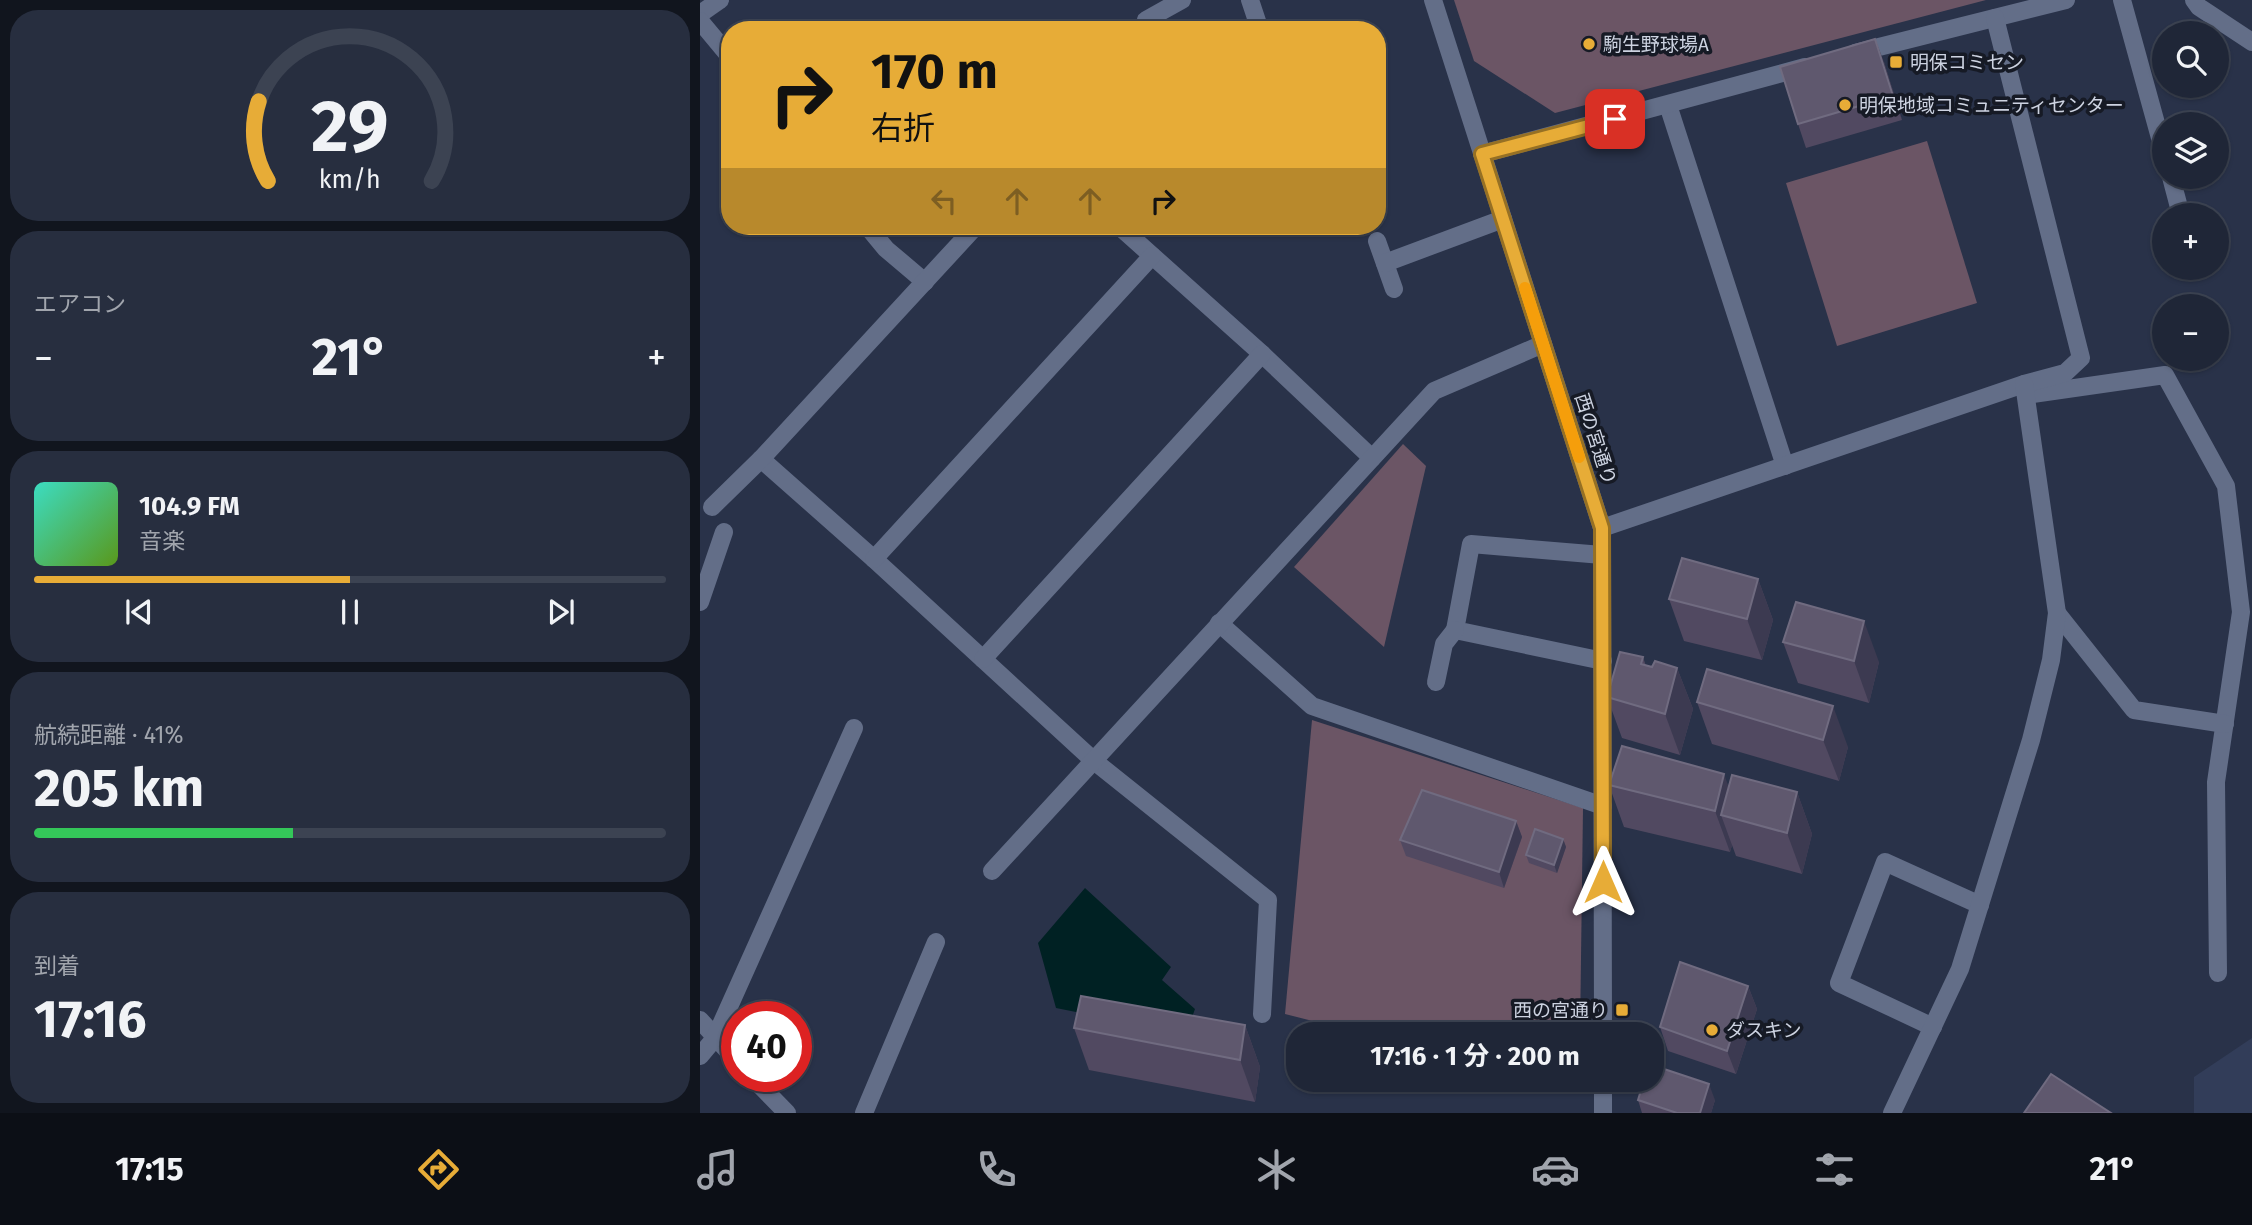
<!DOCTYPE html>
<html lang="ja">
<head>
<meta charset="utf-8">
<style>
  body { margin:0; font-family:"Fira Sans","Noto Sans JP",sans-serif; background:#272e3f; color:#f1f3f6; height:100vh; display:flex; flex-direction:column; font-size:26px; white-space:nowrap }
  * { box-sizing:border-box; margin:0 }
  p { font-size:23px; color:#a1a5ad }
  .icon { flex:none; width:38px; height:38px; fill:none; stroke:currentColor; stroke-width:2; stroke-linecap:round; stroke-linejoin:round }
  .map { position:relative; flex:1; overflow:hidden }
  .sheet { display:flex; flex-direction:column; gap:10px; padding:10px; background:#11151e; width:700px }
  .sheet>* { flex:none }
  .top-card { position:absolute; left:21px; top:21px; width:665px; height:214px; border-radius:28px; box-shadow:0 2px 5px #0004,0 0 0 2px #3c4352; background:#e7ac37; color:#111; overflow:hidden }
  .fabs { position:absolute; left:1452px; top:21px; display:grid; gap:14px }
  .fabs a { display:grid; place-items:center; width:77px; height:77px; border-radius:50%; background:#1f2637; box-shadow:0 2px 5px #0004,0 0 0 2px #3c4352; font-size:35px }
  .speed { position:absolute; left:21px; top:1001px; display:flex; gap:14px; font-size:35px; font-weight:700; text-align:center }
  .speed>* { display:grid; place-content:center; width:91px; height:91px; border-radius:50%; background:#1f2637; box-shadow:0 2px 5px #0004,0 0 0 2px #3c4352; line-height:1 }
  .speed .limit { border:10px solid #d22; background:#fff; color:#111 }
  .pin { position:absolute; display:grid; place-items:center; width:60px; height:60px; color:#fff; margin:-30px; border-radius:14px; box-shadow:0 4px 10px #0006 }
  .me { position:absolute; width:77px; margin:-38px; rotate:0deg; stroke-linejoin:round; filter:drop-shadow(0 0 5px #0008) }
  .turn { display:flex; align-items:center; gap:24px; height:147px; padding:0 35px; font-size:32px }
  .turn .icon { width:91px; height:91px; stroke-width:2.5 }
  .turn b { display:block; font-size:49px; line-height:60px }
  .lanes { display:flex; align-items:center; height:66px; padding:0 35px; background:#0003; justify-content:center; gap:35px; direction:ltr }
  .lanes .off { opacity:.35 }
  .big { font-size:52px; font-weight:700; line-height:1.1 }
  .sheet .widget { flex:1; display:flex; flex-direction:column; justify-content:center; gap:10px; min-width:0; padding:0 24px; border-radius:28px; background:#272e3f }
  .sheet .dial { align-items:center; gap:0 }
  .dial svg { height:182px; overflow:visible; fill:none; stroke:#3c4352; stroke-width:7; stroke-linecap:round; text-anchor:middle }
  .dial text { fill:#f1f3f6; stroke:none }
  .song { display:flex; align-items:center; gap:21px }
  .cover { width:84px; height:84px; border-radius:10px; background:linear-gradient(135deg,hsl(170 70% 55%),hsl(90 70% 35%)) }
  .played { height:7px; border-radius:4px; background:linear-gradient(90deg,#e7ac37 50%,#3c4352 50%) }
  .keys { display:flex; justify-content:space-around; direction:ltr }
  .heat { display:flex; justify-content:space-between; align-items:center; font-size:38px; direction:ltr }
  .charge { height:10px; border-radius:5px; background:linear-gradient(90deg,#34c759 41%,#3c4352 0) }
  .trip { position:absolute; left:586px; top:1022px; width:378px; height:70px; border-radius:28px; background:#1f2637; box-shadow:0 2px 5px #0004,0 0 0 2px #3c4352; font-weight:700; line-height:70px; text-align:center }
  .tab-bar { display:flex; height:112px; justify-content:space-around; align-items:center; background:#0c0f16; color:#a1a5ad }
  .tab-bar .icon { width:49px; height:49px }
  .tab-bar .active { color:#e7ac37 }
  .tab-bar b { font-size:32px; color:#f1f3f6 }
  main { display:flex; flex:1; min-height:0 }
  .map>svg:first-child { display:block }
  .built { fill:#323d59 }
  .green { fill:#6b5565 }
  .water { fill:#002123 }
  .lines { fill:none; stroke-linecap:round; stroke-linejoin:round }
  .minor { stroke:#636e88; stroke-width:18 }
  .wall { fill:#514961 }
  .shaded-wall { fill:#3c3a51 }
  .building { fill:#5f586e; stroke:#706b80; stroke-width:2 }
  .route-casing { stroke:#967024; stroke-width:18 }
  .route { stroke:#e7ac37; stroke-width:12 }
  .slow { stroke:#f59e0b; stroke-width:12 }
  .poi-dot { fill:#e7ac37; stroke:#161a25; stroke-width:2.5 }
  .labels { text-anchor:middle; stroke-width:7; stroke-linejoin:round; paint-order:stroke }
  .poi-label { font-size:19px; fill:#cdd3e1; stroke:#161a25; text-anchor:start }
  .street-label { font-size:19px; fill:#cdd3e1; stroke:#161a25 }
</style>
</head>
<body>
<main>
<section class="sheet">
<div class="widget dial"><svg viewBox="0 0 100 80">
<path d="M14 69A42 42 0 1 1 86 69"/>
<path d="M14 69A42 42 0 0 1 10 34" stroke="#e7ac37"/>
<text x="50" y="56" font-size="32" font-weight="700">29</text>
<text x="50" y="72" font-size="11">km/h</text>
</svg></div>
<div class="widget"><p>エアコン</p>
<div class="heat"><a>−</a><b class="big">21°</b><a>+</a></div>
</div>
<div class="widget">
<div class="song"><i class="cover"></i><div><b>104.9 FM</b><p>音楽</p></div></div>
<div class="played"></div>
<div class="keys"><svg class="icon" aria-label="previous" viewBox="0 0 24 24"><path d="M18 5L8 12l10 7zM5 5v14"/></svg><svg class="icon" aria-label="pause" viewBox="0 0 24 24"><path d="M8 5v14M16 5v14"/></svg><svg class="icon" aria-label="next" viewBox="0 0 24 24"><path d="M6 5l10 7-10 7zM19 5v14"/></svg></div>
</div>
<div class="widget"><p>航続距離 · 41%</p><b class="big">205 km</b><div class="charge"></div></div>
<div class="widget"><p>到着</p><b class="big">17:16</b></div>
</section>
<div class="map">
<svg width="1552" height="1113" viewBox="0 0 1552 1113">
  <rect width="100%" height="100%" fill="#293249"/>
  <polygon class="built" points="1552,1038 1552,1113 1494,1113 1494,1077"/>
  <g class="green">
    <polygon points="754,0 1286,0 855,113 774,61"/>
    <polygon points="1227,141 1277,303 1137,346 1086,183"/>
    <polygon points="703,444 726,466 684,647 594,567"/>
    <polygon points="612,720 883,808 880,1034 664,1034 585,1014"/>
  </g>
  <polygon class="water" points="385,888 471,967 462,980 495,1009 486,1034 356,1008 338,943"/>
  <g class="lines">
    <g class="minor">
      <polyline points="550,0 560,30"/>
      <polyline points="733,0 902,528 903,1034"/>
      <polyline points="1422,0 1465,156"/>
      <polyline points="1494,0 1499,7 1552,42"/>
      <polyline points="0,14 20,0"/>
      <polyline points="446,20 482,0"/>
      <polyline points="0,21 30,57"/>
      <polyline points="1155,53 1366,0"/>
      <polyline points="968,105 1085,466"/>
      <polyline points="782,154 1105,67"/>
      <polyline points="1471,177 1481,215"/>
      <polyline points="167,226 186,249 225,282"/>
      <polyline points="419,226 562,354 672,458"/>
      <polyline points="677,241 694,289"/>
      <polyline points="685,263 803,219"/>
      <polyline points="1326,395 1465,375 1526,486 1541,612 1516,782 1518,973"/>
      <polyline points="61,459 174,559 394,761 568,900 562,1014"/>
      <polyline points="12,507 61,459 276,226"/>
      <polyline points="902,528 1324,384 1365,373 1381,358 1295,18"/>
      <polyline points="902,555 771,544 755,630 903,661"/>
      <polyline points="174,559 452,256"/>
      <polyline points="0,602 24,532"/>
      <polyline points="1357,613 1434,710 1525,724"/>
      <polyline points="519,623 612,706 903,806"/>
      <polyline points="283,659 562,354"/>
      <polyline points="736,682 744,644 755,630"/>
      <polyline points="292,871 734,391 843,344"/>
      <polyline points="0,1020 37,1061"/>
      <polyline points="1233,1027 1139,983 1185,862 1280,905"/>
      <polyline points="0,1056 15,1038 154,728"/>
      <polyline points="51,1076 87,1113"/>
      <polyline points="164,1113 236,942"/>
      <polyline points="903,1113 903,1080"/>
      <polyline points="1192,1113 1260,969 1331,740 1351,660 1357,613 1324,384"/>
    </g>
  </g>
  <g class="wall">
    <polygon points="1184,62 1202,120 1106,148 1098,124"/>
    <polygon points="1058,579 1073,620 1062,660 984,641 969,599"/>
    <polygon points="1083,642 1179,662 1169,703 1098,683"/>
    <polygon points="943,657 946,666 952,667 977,668 993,709 980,755 922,738 907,697"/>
    <polygon points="997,702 1148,747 1139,781 1012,744"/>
    <polygon points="909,785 1028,787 1097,792 1112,834 1102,874 1036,856 1032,845 1030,852 924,827"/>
    <polygon points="816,821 822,837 804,888 706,856 700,840"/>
    <polygon points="863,839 866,847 857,873 829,863 826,855"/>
    <polygon points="1048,986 1057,1009 1036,1074 968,1051 960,1027"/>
    <polygon points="545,1025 560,1067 555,1102 389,1070 374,1028"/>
    <polygon points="938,1100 1015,1100 1011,1113 942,1113"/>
  </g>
  <g class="shaded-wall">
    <polygon points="1175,39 1184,62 1202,120 1193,96"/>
    <polygon points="1058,579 1073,620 1062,660 1047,619"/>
    <polygon points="1164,621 1179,662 1169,703 1154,661"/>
    <polygon points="977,668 993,709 980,755 965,714"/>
    <polygon points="1133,706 1148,747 1139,781 1123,740"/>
    <polygon points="1024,774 1039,815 1021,815 1032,845 1030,852 1015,811"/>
    <polygon points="1097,792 1112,834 1102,874 1087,833"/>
    <polygon points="816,821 822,837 804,888 799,872"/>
    <polygon points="863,839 866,847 857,873 854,865"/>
    <polygon points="1048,986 1057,1009 1036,1074 1027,1051"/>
    <polygon points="545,1025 560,1067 555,1102 540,1060"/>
    <polygon points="1009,1084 1015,1100 1011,1113 1000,1113"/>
  </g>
  <g class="building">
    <polygon points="1175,39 1193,96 1098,124 1080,67"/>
    <polygon points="982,558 1058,579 1047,619 969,599"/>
    <polygon points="1096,602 1164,621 1154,661 1083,642"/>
    <polygon points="920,652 943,657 941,664 952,667 955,661 977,668 965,714 907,697"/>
    <polygon points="1007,669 1133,706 1123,740 997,702"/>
    <polygon points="922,746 1024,774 1015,811 909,785"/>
    <polygon points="1032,775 1097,792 1087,833 1021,815"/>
    <polygon points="722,790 816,821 799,872 700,840"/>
    <polygon points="835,829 863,839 854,865 826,855"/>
    <polygon points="980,962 1048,986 1027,1051 960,1027"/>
    <polygon points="381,996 545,1025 540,1060 374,1028"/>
    <polygon points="952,1065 1009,1084 1000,1113 977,1113 938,1100 944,1080 952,1080"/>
    <polygon points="1351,1074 1411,1113 1324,1113"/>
  </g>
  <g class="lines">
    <defs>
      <polyline id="route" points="903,882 902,528 782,154 915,119"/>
    </defs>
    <use href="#route" class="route-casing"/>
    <use href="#route" class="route"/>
    <polyline class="slow" points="825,288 879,457"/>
  </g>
  <g class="poi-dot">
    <circle cx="889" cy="44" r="7"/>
    <rect x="1189" y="55" width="14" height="14" rx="3.5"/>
    <circle cx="1145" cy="105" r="7"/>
    <rect x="915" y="1003" width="14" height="14" rx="3.5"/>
    <circle cx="1012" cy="1030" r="7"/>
  </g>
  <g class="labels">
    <g class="poi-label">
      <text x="903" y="51">駒生野球場A</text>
      <text x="1210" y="69">明保コミセン</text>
      <text x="1159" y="112">明保地域コミュニティセンター</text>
      <text x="908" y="1017" text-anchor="end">西の宮通り</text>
      <text x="1026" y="1037">ダスキン</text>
    </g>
    <g class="street-label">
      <text transform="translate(896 439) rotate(72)" y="7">西の宮通り</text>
    </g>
  </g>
</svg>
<div class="fabs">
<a><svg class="icon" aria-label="search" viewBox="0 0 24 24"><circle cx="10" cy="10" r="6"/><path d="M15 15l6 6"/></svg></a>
<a><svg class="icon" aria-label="layers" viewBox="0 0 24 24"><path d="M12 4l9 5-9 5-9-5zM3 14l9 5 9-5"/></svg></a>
<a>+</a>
<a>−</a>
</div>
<div class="speed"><div class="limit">40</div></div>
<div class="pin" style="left:915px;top:119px;background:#d93025"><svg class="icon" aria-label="arrive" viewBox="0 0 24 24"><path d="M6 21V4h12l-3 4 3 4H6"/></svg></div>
<svg class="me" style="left:903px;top:882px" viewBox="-20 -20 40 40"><path d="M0-17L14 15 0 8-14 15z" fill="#e7ac37" stroke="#fff" stroke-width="4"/></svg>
<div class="trip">17:16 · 1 分 · 200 m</div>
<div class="top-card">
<div class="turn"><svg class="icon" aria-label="right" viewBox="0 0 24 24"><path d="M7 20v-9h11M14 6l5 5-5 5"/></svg><div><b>170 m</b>右折</div></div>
<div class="lanes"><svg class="icon off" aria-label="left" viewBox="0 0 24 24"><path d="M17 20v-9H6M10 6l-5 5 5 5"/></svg><svg class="icon off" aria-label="ahead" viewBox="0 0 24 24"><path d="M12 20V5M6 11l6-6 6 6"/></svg><svg class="icon off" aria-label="ahead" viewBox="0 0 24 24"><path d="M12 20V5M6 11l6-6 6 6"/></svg><svg class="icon" aria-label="right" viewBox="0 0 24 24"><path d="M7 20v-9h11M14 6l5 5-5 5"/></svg></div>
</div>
</div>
</main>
<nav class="tab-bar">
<b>17:15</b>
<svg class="icon active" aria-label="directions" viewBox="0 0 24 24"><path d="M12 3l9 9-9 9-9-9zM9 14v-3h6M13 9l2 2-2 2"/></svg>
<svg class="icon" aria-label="music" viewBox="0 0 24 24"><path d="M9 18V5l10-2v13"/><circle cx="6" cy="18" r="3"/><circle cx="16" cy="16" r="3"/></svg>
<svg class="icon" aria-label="phone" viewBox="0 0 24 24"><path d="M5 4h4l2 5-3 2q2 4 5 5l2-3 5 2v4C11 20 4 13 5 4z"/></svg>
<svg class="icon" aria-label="climate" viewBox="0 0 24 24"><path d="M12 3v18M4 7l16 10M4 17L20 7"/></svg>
<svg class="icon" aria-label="car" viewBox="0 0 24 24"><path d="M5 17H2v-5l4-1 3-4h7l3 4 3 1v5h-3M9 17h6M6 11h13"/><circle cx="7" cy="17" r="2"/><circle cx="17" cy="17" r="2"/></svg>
<svg class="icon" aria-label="filters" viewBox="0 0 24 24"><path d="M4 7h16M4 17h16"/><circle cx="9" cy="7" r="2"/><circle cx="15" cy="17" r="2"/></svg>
<b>21°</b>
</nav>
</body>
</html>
